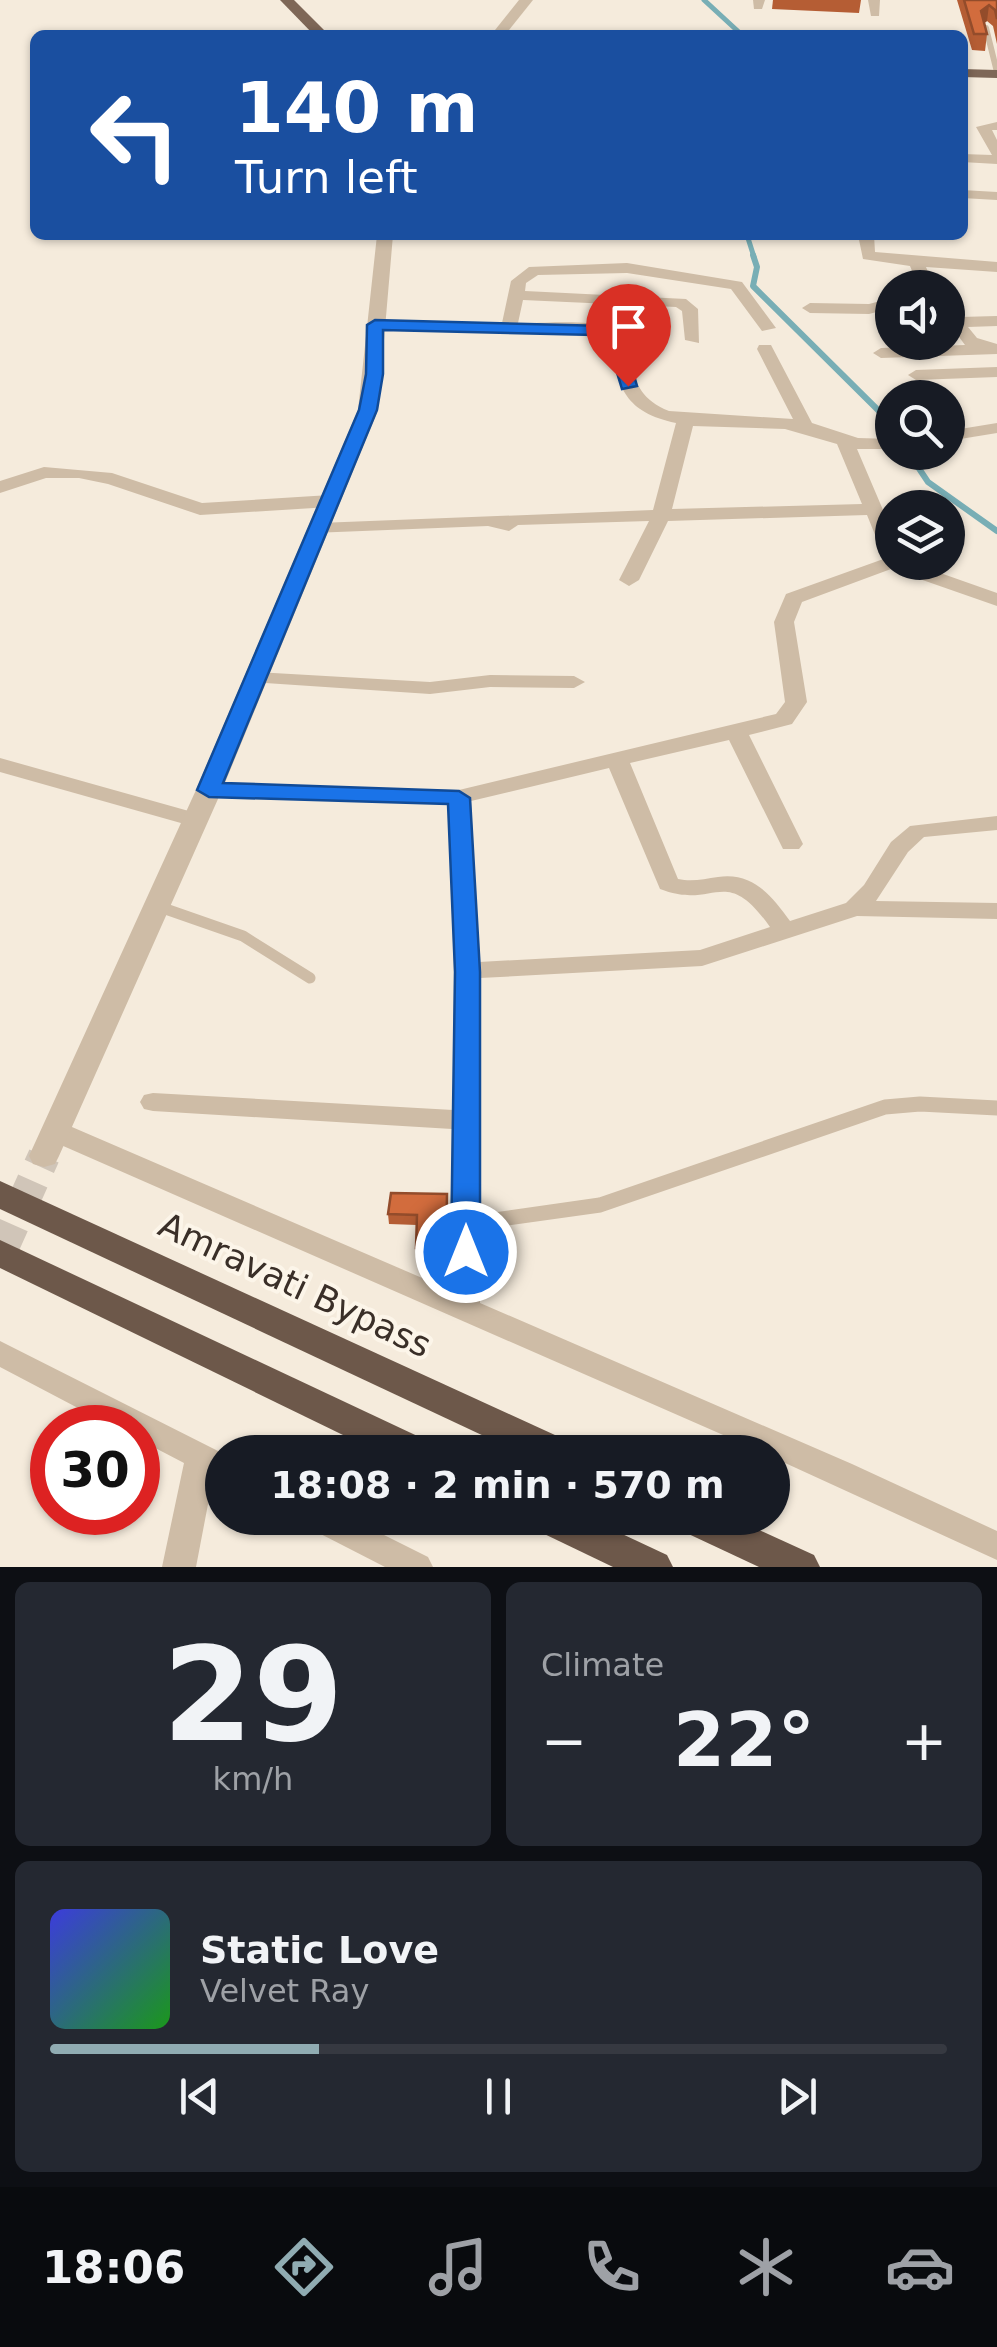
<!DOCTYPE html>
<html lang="en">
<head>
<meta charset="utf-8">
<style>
  body { margin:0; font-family:"DejaVu Sans",sans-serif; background:#242831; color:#f1f3f6; height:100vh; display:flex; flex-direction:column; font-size:38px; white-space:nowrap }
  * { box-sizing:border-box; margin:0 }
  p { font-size:32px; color:#9ea1a6 }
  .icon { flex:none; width:55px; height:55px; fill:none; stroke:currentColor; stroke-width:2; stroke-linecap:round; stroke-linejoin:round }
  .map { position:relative; height:1567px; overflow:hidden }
  .sheet { display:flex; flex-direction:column; gap:15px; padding:15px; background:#0d0f14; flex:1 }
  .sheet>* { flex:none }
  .banner { position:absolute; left:30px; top:30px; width:938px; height:210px; border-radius:15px; box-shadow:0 2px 8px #0004; background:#1a4fa0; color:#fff; overflow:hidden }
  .controls { position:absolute; left:875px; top:270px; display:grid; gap:20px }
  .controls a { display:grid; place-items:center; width:90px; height:90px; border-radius:50%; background:#171b24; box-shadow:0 2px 8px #0004; font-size:50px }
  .speed { position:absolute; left:30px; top:1405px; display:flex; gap:20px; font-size:50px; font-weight:700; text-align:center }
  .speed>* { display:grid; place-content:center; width:130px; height:130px; border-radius:50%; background:#171b24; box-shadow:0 2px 8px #0004; line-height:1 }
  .speed .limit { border:15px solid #d22; background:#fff; color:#111 }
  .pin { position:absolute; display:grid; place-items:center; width:85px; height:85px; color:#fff; margin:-102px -42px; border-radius:50% 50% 50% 0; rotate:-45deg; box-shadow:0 0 10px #0007 }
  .pin .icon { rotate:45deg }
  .me { position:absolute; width:110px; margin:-55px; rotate:0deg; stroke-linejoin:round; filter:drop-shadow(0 0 8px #0008) }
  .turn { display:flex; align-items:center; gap:35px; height:210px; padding:0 40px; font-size:45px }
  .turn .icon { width:130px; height:130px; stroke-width:2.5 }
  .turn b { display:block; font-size:70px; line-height:85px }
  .big { font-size:75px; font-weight:600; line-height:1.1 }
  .sheet .card { flex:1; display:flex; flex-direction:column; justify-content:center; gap:15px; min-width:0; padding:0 35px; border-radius:15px; background:#242831 }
  .sheet .dial { align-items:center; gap:0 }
  .dial b { font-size:130px; line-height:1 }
  .song { display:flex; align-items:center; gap:30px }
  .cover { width:120px; height:120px; border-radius:15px; background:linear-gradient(135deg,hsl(240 70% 55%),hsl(120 70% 35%)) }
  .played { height:10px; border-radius:5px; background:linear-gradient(90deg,#90acb2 30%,#363941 30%) }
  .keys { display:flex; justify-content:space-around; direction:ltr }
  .heat { display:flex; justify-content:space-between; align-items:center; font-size:55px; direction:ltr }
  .sheet .tiles { flex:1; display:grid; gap:15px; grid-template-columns:1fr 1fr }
  .card:last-child { grid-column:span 2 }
  .trip { position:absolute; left:205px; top:1435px; width:585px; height:100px; border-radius:50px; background:#171b24; box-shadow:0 2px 8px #0004; font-weight:600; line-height:100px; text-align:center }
  .menu { display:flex; height:160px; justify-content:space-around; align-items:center; background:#090b0e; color:#9ea1a6 }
  .menu .icon { width:70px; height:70px }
  .menu .on { color:#90acb2 }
  .menu b { font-size:45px; color:#f1f3f6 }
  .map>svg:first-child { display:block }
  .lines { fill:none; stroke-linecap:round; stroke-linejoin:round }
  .stream-far1 { stroke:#78aeb5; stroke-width:5 }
  .stream { stroke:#78aeb5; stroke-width:6 }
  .tertiary-tunnel { stroke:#d0c5b8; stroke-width:32; stroke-dasharray:32 16; stroke-linecap:butt }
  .service-far2 { stroke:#cebca6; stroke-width:6 }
  .service-far1 { stroke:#cebca6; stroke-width:11 }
  .service { stroke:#cebca6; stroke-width:15 }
  .minor { fill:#cebca6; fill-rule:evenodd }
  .tertiary { fill:#cebca6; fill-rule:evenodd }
  .primary { fill:#7e6757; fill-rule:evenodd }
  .trunk { fill:#6d584a; fill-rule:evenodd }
  .wall { fill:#b55d34 }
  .shaded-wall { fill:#934c2b }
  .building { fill:#d26c3d; stroke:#934c2b; stroke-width:2.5 }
  .route { fill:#1a73e8; stroke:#114b97; stroke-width:2.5 }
  .labels { text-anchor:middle; stroke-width:8; stroke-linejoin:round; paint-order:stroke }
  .near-street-label { font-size:35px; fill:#3a2f28; stroke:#fcf5e9 }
</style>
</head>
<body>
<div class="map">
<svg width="997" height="1567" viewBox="0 0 997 1567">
  <rect width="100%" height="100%" fill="#f5ebdc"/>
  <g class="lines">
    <g class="stream-far1">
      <polyline points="704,0 742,35"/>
      <polyline points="747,235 754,257"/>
    </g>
    <g class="stream">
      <polyline points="753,255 757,267 753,286 882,414 892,429"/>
      <polyline points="908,452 928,482 997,531"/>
    </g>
    <polyline class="tertiary-tunnel" points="0,1254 44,1156"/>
    <polyline class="service-far2" points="986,28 997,72"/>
    <polyline class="service-far1" points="157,906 243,936 310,978"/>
    <polyline class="service" points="466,1224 600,1205 885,1107 920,1104 997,1108"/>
    <g class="minor">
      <polygon points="753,0 765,0 762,9 754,9"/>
      <polygon points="868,0 880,0 879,16 871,16"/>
      <polygon points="997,122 997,130 992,130 997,140 997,164 962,162 962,154 992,155 976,127"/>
      <polygon points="962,190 997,192 997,200 962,198"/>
      <polygon points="858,235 874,235 875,252 997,262 997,272 926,267 935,288 919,288 910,266 863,259"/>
      <path d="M627,263l115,19 34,46 -14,3 -31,-42 -104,-16 -89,2 -12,8 -1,8 161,8 12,10 1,34 -14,-3 -3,-29 -6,-4 -153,-7 -5,23c23,1 68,-4 88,4 38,17 10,63 63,84l124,8 -36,-70 2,-4h12l41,78 46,15 34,1v10h-35l35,82v31h17l88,31v13l-106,-37 -89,33 -8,20 13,80 -15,22 -43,11 54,109 -4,5h-16l-54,-109 -99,23 48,116c14,3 26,0 40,-2 35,-5 53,18 72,44l56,-18 18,-18 27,-43 19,-16 87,-10v14l-73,7 -16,15 -32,49 121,2v16l-140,-3 -155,50 -222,12v325l372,161 145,67v29l-225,-103v-5h-10l-717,-314 -4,-7 4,-7 10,-3 10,3 385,166 2,-161 -299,-18 -9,-2 -4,-7 4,-7 9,-2 300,17 1,-139 -6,-168 -239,-6 -11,-7 3,-5 258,5 317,-76 9,-12 -11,-80 12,-28 103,-37 -7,-5 -15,-37 -199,6 -29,59 -10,6 -10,-6 30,-59 -131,4 -9,6 -21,-5 -176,7 -3,-4 10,-6 334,-13 23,-87c-51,-11 -57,-34 -68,-81l-12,-7 -221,-5 -8,-5 8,-5 127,3 9,-42 18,-14zM693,426l92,3 52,15 25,60 -190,5zM609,768l51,121c56,22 64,-27 110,38l-70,23 -221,12 -8,-161z"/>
      <polygon points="892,298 892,308 869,314 810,313 802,308 810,303 869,304"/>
      <polygon points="948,307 960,317 997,316 997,326 968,327 977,338 997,344 997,354 881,358 873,353 881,348 965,345 948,322"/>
      <polygon points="997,367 997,377 916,380 908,375 916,370"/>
      <polygon points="997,423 997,433 948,441 948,431"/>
      <polygon points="44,467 112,473 202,503 330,495 339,501 330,507 200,515 108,484 79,478 46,478 0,493 0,481"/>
      <polygon points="256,672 430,682 490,675 574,676 585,682 574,688 490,687 430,694 249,682 245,678 249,674"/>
      <polygon points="0,758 203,815 206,820 195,827 0,772"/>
      <polygon points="0,1341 222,1453 222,1481 213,1478 196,1567 162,1567 184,1463 138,1439 138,1428 116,1428 0,1367"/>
      <polygon points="304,1518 350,1518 428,1557 433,1567 385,1567 309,1528"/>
    </g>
    <g class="tertiary">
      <polygon points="519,0 533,0 505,35 491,35"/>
      <polygon points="377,235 393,235 378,410 222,790 59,1156 55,1164 44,1167 33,1164 29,1156 196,790 358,410"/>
    </g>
    <g class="primary">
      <polygon points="280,0 294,0 329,35 314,35"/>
      <polygon points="962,69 997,70 997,78 962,77"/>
    </g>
    <g class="trunk">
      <polygon points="0,1181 568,1441 573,1452 518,1452 0,1209"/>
      <polygon points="0,1240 428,1441 433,1452 378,1452 0,1268"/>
      <polygon points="530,1518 588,1518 667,1555 673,1567 613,1567 536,1530"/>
      <polygon points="674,1518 733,1518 814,1555 820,1567 759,1567 680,1530"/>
    </g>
  </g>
  <g class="wall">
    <polygon points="773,0 861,0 859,13 772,9"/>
    <polygon points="957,0 997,0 997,44 993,26 987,21 984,23 987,34 985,51 972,50"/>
    <polygon points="447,1194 447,1259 416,1259 417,1225 389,1224 388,1214"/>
  </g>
  <polygon class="shaded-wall" points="989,5 987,21 979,27 981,11"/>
  <g class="building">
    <polygon points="964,0 997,0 997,19 995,10 989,5 981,11 987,34 974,34"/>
    <polygon points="391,1193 447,1194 446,1248 416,1248 417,1215 388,1214"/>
  </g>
  <polygon class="route" points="375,320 605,326 624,340 637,386 622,389 608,343 595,335 383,330 383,374 377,410 223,783 459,791 470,798 480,972 480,1252 476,1260 466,1263 455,1260 451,1252 455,972 448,804 209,797 197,790 359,410 366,374 367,325"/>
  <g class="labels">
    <g class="near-street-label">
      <text transform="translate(295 1285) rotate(25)" y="12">Amravati Bypass</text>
    </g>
  </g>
</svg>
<div class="controls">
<a><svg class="icon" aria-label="sound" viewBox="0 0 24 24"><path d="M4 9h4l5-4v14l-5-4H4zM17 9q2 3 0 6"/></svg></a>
<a><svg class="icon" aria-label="search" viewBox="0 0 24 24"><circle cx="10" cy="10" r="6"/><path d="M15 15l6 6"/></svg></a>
<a><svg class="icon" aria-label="layers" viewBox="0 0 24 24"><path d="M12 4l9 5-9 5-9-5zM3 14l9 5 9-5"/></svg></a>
</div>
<div class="speed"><div class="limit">30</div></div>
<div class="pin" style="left:628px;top:386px;background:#d93025"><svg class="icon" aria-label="arrive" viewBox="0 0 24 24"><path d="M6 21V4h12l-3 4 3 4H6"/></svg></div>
<svg class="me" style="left:466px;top:1252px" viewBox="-20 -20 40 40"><circle r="17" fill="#1a73e8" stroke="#fff" stroke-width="3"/><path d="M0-11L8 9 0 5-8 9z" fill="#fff"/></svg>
<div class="trip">18:08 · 2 min · 570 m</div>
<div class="banner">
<div class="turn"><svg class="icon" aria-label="left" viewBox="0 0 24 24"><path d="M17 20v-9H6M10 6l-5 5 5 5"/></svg><div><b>140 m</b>Turn left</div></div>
</div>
</div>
<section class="sheet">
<div class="tiles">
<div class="card dial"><b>29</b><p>km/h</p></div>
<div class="card"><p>Climate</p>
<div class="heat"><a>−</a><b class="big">22°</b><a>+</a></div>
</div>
<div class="card">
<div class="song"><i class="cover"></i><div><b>Static Love</b><p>Velvet Ray</p></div></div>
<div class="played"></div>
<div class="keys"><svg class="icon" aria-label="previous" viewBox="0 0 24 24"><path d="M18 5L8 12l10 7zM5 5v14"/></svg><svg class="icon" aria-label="pause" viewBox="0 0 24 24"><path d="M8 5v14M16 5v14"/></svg><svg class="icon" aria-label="next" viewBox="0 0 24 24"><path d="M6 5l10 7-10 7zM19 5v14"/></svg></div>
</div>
</div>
</section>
<nav class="menu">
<b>18:06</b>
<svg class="icon on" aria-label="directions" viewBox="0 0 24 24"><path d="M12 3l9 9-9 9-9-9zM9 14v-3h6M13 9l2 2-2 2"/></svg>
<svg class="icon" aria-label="music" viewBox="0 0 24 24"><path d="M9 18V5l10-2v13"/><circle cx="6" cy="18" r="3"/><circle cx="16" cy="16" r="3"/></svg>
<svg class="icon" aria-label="phone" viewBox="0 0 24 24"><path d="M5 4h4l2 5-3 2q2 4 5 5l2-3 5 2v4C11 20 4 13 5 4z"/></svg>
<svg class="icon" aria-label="climate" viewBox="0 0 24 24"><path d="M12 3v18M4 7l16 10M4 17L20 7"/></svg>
<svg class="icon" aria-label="car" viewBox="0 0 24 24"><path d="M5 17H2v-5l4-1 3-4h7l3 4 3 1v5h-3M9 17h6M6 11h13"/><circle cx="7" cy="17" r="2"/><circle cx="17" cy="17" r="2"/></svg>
</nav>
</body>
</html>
